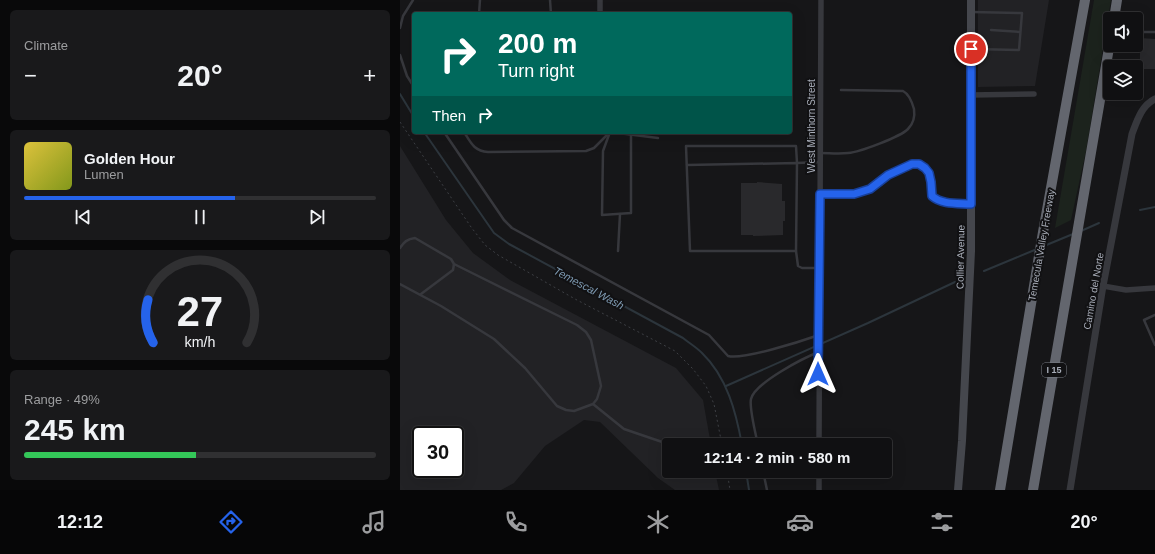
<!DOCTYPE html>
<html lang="en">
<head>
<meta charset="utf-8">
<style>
  body { margin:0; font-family:Arial,sans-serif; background:#19191b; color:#f1f3f6; height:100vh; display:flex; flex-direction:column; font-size:15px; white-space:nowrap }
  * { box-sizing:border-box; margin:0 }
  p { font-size:13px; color:#9c9d9f }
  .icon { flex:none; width:22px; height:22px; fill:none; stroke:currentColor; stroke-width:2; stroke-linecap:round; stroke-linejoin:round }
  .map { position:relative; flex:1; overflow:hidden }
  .details { display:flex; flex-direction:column; gap:10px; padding:10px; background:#09090a; width:400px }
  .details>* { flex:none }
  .top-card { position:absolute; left:12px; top:12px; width:380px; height:122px; border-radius:4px; box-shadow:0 4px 16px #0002,0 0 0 1px #303032; background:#00695c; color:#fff; overflow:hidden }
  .controls { position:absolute; left:703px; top:12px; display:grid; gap:8px }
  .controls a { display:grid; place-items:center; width:40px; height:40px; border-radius:4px; background:#101012; box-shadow:0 4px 16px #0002,0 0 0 1px #303032; font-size:20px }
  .speed { position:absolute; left:12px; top:426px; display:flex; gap:8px; font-size:20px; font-weight:700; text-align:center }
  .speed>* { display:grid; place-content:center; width:52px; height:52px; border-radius:50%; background:#101012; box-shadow:0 4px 16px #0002,0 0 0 1px #303032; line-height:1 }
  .speed .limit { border:2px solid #111; border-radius:6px; background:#fff; color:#111 }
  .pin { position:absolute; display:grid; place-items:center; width:34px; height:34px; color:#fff; margin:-17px; border:2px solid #fff; border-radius:50%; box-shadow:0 1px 4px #0007 }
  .me { position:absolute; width:44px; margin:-22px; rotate:0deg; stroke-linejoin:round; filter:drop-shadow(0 0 3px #0008) }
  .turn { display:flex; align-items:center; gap:14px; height:84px; padding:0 20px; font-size:18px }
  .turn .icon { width:52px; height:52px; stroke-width:2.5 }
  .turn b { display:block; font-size:28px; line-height:34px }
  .then { display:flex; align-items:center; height:38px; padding:0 20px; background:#0003; gap:8px; font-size:15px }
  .big { font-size:30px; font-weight:700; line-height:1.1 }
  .details .card { flex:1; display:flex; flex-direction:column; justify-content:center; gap:6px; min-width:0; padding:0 14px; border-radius:6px; background:#19191b }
  .details .dial { align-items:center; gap:0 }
  .dial svg { height:104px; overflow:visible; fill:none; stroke:#303032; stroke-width:7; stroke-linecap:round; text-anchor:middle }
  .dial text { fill:#f1f3f6; stroke:none }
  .song { display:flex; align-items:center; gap:12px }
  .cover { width:48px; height:48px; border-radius:6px; background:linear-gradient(135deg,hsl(50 70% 55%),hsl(70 70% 35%)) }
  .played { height:4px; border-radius:2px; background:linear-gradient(90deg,#2563eb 60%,#303032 60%) }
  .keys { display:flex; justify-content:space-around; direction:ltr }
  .heat { display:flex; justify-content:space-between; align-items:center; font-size:22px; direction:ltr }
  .charge { height:6px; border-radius:3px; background:linear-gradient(90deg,#34c759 49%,#303032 0) }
  .trip { position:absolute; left:262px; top:438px; width:230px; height:40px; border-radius:4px; background:#101012; box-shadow:0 4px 16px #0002,0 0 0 1px #303032; font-weight:700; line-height:40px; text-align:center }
  .menu { display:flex; height:64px; justify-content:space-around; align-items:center; background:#060607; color:#9c9d9f }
  .menu .icon { width:28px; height:28px }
  .menu .on { color:#2563eb }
  .menu b { font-size:18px; color:#f1f3f6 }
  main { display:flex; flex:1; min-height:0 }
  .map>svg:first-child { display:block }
  .built { fill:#222225; fill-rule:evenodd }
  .green { fill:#1c231d }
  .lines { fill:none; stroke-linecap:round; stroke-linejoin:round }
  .stream { stroke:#2c353c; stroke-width:2 }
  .building { fill:#29292c }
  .path { stroke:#3d3f44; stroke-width:1; stroke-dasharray:2 3; stroke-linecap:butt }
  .service { stroke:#37383d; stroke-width:2.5 }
  .minor { stroke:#37383d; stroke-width:5.5 }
  .tertiary { stroke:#37383d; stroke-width:7 }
  .secondary { stroke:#45474d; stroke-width:8 }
  .motorway { stroke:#63666e; stroke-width:10 }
  .route-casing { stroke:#184099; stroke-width:10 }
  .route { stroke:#2563eb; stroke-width:7 }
  .labels { text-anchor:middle; stroke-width:4; stroke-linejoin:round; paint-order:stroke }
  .shield { fill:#111113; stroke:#7b7e86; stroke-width:1 }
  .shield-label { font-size:9px; font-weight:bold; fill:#a8adb8 }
  .street-label { font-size:10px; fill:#a8adb8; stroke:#111113 }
  .water-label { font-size:11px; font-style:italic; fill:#7f9bb3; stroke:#111113 }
</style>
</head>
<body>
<main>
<section class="details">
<div class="card"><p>Climate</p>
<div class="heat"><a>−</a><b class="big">20°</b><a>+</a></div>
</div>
<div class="card">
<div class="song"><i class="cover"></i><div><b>Golden Hour</b><p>Lumen</p></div></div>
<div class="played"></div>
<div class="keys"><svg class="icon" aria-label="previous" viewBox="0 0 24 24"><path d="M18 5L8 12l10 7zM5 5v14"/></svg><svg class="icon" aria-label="pause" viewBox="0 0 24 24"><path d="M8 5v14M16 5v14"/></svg><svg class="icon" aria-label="next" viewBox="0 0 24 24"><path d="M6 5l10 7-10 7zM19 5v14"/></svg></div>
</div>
<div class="card dial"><svg viewBox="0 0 100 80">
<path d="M14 69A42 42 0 1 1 86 69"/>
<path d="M14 69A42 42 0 0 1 10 36" stroke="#2563eb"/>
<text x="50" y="56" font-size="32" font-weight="700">27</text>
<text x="50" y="72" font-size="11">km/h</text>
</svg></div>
<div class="card"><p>Range · 49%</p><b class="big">245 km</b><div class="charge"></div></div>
</section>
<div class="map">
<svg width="755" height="490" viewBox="0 0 755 490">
  <rect width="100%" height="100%" fill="#161618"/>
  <g class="built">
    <polygon points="578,0 649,0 635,86 578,87"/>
    <path d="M0,146l46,74 27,33 37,27 166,88 27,32 8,45h-42v26h46l4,19h-44l-17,-12 -58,-56 -16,-2 -39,26 -31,37 -13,7h-101zM21,435h34v34h-34z"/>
  </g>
  <polygon class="green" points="694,0 711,0 686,151 671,220 655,228"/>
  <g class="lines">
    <g class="stream">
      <polyline points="0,94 14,117"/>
      <path d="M24,132l70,101 15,11 174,94c6,5 13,9 19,15 25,24 34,59 40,92"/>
      <polyline points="740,210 755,207"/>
      <polyline points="681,231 699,223"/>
      <polyline points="644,246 673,234"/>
      <polyline points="584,271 637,249"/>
      <polyline points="326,386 468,323 555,282"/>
      <polyline points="346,471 349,490"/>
    </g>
  </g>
  <g class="building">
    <polygon points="740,38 755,39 755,69 740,69"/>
    <polygon points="357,182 382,184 382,201 385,201 385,221 383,221 383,235 353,236 353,235 341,235 341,183 357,183"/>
  </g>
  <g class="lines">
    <g class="path">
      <polyline points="0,122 71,227 85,245 98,255 175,299 275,351 293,369 306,386 314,404 322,445"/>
      <polyline points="327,471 330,490"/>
    </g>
    <g class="service">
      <polyline points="150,0 151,14"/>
      <polyline points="572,12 622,13 619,50 573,49"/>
      <polyline points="79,14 80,0"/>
      <polyline points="0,28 3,16 13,0"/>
      <polyline points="591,30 620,32"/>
      <polyline points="743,32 755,32"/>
      <polyline points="0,55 7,76 14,87"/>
      <path d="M44,132l60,88 8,8 197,107 19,21c15,4 74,-15 91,-21"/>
      <path d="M64,132c7,11 10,19 24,20l98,-1 8,-3 14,-14"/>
      <polyline points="210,132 203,151 202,215 231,213 231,136"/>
      <polyline points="210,132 258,138"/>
      <path d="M420,153c9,0 19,1 28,0 12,-1 52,-16 60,-24 5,-5 7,-13 6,-20 -2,-7 -5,-15 -11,-18l-62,-1"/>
      <polyline points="287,165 397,163 396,251 398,266 402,268 419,268"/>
      <path d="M420,194l34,1 16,-6 18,-14 23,-11h8l6,4 4,5 2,9 1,14c10,9 25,7 37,8"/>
      <path d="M0,248c4,-6 7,-9 15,-10l36,21 3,5 -1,6 -32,24"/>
      <polyline points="218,251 220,214"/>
      <polyline points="396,251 290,251 286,146 396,146 397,163 420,162"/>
      <polyline points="0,284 41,306 94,339 125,368 157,406 166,410 174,411 193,404 197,399 201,386 191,340 186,332 177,325 54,264"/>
      <polyline points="755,315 744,320 755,345"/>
      <polyline points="193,404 224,429 271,445"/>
      <path d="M358,445c-2,-10 -9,-37 -7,-46 4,-16 52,-41 68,-47"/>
      <polyline points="363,471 367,490"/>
    </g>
    <g class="minor">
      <polyline points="200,0 200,14"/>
      <polyline points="571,95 634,94"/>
      <polyline points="703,286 726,290 755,288"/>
      <polyline points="419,445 421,0"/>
      <polyline points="419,471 419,490"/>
    </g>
    <path class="tertiary" d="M670,490l33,-204 29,-152c5,-13 9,-28 23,-35"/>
    <polyline class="secondary" points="558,490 562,441 571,251 571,0"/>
    <g class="motorway">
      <polyline points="714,19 717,0"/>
      <polyline points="600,490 643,232 685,0"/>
      <polyline points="633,490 710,42"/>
    </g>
  </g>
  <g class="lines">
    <defs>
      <path id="route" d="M418,374l2,-180h34l16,-5 18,-14 24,-11h7l6,4 4,5 2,9 1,14c10,9 26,7 39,8v-155"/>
    </defs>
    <use href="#route" class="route-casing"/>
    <use href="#route" class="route"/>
  </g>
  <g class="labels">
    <rect class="shield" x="642" y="363" width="24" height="14" rx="3"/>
    <g class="shield-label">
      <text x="654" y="373">I 15</text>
    </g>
    <g class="street-label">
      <text transform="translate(411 126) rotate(-90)" y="4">West Minthorn Street</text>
      <text transform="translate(641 245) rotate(-80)" y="4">Temecula Valley Freeway</text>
      <text transform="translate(560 257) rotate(-89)" y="4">Collier Avenue</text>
      <text transform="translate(693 291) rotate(-80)" y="4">Camino del Norte</text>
    </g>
    <g class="water-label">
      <text transform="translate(189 288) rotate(28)" y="4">Temescal Wash</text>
    </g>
  </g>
</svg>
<div class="controls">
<a><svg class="icon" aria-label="sound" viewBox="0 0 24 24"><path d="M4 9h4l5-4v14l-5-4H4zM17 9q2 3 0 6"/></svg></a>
<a><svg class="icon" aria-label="layers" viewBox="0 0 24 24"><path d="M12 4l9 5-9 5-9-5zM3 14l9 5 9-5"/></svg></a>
</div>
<div class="speed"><div class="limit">30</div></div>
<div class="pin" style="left:571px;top:49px;background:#d93025"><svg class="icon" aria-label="arrive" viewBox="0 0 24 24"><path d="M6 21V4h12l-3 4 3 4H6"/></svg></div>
<svg class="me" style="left:418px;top:374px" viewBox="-20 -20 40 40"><path d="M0-17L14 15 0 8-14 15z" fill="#2563eb" stroke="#fff" stroke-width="4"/></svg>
<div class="trip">12:14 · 2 min · 580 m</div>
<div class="top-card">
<div class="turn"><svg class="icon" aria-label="right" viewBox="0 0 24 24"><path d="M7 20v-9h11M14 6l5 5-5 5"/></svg><div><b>200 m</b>Turn right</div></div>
<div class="then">Then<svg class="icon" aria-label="right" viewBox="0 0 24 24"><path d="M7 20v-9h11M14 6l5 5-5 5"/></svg></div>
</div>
</div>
</main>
<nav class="menu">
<b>12:12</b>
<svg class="icon on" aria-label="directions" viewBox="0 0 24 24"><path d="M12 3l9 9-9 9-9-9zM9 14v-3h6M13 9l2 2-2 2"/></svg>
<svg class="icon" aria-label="music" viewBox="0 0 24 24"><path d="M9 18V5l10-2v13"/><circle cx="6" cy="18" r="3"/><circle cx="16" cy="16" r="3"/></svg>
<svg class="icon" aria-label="phone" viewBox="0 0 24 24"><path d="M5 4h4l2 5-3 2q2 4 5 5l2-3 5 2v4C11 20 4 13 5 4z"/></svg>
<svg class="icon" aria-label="climate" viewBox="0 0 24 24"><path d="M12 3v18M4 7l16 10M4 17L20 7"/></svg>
<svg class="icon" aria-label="car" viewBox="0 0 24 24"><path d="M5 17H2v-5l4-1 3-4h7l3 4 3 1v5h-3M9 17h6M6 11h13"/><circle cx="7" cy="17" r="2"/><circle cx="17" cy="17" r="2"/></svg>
<svg class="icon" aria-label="filters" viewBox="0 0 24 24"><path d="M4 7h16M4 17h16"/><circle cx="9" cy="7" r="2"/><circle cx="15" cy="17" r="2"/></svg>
<b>20°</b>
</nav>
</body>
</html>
